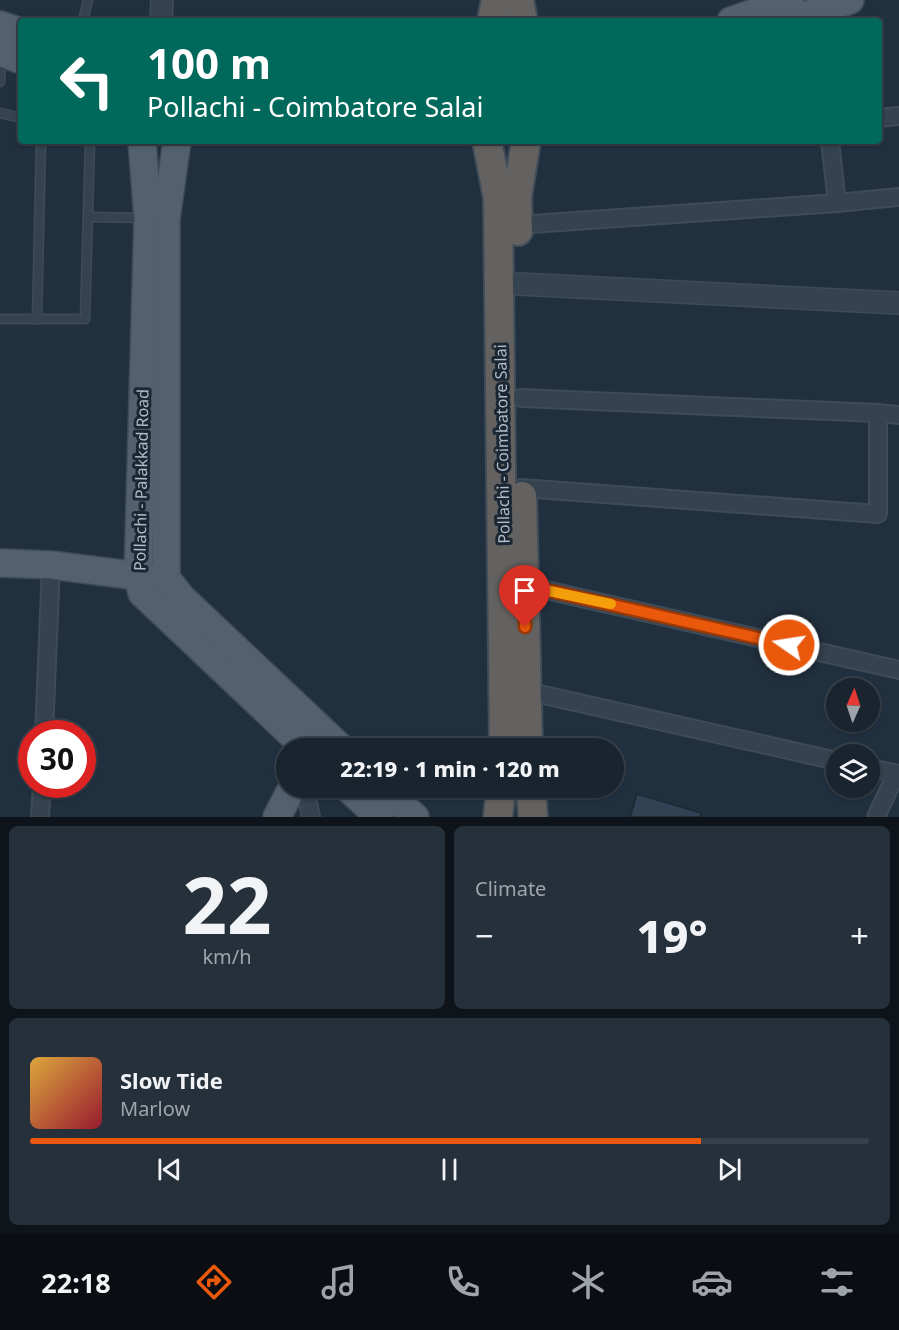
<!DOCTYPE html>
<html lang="en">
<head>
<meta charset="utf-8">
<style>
  body { margin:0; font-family:"Noto Sans",sans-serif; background:#26303b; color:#f1f3f6; height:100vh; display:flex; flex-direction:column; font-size:22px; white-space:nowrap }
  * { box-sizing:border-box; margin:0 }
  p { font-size:20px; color:#9fa4aa }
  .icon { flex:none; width:33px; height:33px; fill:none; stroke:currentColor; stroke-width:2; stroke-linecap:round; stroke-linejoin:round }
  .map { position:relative; height:817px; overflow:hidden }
  .details { display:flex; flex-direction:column; gap:9px; padding:9px; background:#0e141a; flex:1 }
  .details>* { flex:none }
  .top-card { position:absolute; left:18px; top:18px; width:864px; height:126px; border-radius:6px; box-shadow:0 2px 4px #0004,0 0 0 2px #37414b; background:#00695c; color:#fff; overflow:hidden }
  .needle { width:39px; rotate:3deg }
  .fabs { position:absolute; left:826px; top:678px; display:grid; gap:12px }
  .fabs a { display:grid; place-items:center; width:54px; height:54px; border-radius:50%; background:#19242f; box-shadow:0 2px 4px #0004,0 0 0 2px #37414b; font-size:30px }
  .speed { position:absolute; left:18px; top:720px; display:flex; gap:12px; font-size:30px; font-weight:700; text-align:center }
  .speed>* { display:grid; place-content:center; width:78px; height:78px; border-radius:50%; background:#19242f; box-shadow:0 2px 4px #0004,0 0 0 2px #37414b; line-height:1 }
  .speed .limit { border:9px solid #d22; background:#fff; color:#111 }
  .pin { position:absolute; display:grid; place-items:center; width:51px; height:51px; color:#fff; margin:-62px -26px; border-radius:50% 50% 50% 0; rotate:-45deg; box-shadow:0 0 6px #0007 }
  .pin .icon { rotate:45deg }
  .me { position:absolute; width:66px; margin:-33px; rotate:283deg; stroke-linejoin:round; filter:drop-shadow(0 0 4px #0008) }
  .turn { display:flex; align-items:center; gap:21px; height:126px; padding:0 30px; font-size:27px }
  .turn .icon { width:78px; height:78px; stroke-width:2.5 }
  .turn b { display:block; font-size:42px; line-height:51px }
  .big { font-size:45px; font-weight:800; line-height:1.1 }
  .details .card { flex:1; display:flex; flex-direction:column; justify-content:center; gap:9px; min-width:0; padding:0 21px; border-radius:9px; background:#26303b }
  .details .dial { align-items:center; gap:0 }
  .dial b { font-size:78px; line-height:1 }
  .song { display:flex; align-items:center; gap:18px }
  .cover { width:72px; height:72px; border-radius:9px; background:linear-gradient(135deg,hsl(40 70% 55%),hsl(350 70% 35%)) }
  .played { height:6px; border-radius:3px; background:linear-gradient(90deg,#ea580c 80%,#37414b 80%) }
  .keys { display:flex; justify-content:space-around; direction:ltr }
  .heat { display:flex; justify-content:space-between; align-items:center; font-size:33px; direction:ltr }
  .details .tiles { flex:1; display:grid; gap:9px; grid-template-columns:1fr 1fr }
  .card:last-child { grid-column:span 2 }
  .trip { position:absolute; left:276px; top:738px; width:348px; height:60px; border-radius:30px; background:#19242f; box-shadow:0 2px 4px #0004,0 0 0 2px #37414b; font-weight:800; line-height:60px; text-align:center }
  .menu { display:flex; height:96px; justify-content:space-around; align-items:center; background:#0a0e13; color:#9fa4aa }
  .menu .icon { width:42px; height:42px }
  .menu .selected { color:#ea580c }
  .menu b { font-size:27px; color:#f1f3f6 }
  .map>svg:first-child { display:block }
  .building { fill:#304253; stroke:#1d2935; stroke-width:1.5 }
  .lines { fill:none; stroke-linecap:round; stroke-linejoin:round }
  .service-casing { stroke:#3f4b57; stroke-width:11 }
  .minor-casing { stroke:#3f4b57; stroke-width:20 }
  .tertiary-casing { stroke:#3f4b57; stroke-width:24 }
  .primary-casing { stroke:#3f4b57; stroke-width:30 }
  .trunk-casing { stroke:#414d59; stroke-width:32 }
  .service { stroke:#35424f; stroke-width:8 }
  .minor { stroke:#35424f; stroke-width:16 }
  .tertiary { stroke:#35424f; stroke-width:21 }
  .primary { stroke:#53616f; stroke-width:27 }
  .trunk { stroke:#646260; stroke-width:28 }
  .route-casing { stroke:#983908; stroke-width:15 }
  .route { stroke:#ea580c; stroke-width:10 }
  .slow { stroke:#f59e0b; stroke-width:10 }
  .labels { text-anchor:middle; stroke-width:6; stroke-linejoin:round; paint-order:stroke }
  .street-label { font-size:16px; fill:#b1bdca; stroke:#1b2733 }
</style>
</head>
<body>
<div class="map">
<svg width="899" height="817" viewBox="0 0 899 817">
  <rect width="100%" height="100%" fill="#21303f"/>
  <polygon class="building" points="637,794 701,813 700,817 630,817"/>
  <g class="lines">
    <defs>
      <g id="service">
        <polyline points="83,21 88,0"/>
        <polyline points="0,82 1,56"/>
        <polyline points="0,113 21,118"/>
        <polyline points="88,217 144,218"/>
        <polyline points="0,319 85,319 90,141"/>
        <polyline points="37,319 41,141"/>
      </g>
      <g id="minor">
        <polyline points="879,118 899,116"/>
        <polyline points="830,141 837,203"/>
        <polyline points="517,225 837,203 899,197"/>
        <polyline points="521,398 878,413 878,514 521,488"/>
        <polyline points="878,413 899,415"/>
        <polyline points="524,585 899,670"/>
        <polyline points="526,691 837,761"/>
        <polyline points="44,734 51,565"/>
        <polyline points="870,768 899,774"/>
        <polyline points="305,788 311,817"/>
        <polyline points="40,817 42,784"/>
        <polyline points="876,817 896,774"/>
      </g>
      <g id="tertiary">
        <polyline points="161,21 162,0"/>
        <polyline points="519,284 899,303"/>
      </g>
      <g id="primary">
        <polyline points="731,21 790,0"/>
        <polyline points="789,21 850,0"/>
        <polyline points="0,25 21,32"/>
        <polyline points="0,52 21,60"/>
        <polyline points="142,141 148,218 138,577 142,593 306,748"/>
        <polyline points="177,141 166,219 166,578 182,598 341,748"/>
        <polyline points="0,563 51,565 154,578"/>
        <polyline points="348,788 379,817"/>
        <polyline points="383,788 415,817"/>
        <polyline points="277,817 292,788"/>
      </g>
      <g id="trunk">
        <polyline points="519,0 523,21"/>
        <polyline points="492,21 496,0"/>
        <polyline points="487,141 498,198 504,748"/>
        <polyline points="518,231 517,197 526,141"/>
        <polyline points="522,496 528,748"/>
        <polyline points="531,788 533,817"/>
        <polyline points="498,817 501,788"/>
      </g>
    </defs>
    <use href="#service" class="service-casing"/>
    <use href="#minor" class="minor-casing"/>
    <use href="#tertiary" class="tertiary-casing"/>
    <use href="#primary" class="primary-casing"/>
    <use href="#trunk" class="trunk-casing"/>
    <use href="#service" class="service"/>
    <use href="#minor" class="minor"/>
    <use href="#tertiary" class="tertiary"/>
    <use href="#primary" class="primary"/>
    <use href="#trunk" class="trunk"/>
  </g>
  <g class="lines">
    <defs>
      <polyline id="route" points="525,627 524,585 789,645"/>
    </defs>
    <use href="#route" class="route-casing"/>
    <use href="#route" class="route"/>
    <polyline class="slow" points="549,591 611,604"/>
  </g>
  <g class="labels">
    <g class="street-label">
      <text transform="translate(502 444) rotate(-91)" y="6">Pollachi - Coimbatore Salai</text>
      <text transform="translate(141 480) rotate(-89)" y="6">Pollachi - Palakkad Road</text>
    </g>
  </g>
</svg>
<div class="fabs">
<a><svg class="needle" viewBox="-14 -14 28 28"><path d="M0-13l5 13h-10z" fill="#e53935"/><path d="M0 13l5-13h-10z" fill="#9fa4aa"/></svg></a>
<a><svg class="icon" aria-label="layers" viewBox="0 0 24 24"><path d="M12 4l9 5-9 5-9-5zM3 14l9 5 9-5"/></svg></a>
</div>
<div class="speed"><div class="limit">30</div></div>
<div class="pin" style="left:525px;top:627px;background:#d93025"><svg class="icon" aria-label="arrive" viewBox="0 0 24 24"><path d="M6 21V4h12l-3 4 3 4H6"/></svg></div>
<svg class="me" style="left:789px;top:645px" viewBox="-20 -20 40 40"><circle r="17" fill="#ea580c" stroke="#fff" stroke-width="3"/><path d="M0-11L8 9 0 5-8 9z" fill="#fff"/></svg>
<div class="trip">22:19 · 1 min · 120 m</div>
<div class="top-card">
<div class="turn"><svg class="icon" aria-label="left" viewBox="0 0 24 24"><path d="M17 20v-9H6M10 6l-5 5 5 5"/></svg><div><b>100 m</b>Pollachi - Coimbatore Salai</div></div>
</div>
</div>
<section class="details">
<div class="tiles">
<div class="card dial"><b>22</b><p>km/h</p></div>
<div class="card"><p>Climate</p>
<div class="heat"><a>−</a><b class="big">19°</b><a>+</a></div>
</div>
<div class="card">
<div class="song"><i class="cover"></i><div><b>Slow Tide</b><p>Marlow</p></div></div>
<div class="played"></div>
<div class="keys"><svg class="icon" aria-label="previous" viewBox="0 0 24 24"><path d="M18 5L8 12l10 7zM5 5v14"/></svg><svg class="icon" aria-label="pause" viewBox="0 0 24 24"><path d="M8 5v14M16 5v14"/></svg><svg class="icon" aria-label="next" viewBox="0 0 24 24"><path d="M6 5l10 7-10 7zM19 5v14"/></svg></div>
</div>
</div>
</section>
<nav class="menu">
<b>22:18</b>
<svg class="icon selected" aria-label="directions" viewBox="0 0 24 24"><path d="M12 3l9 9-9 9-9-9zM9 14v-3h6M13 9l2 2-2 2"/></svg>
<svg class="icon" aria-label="music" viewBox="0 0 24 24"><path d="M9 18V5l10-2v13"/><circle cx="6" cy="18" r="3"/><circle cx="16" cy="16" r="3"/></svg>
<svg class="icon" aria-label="phone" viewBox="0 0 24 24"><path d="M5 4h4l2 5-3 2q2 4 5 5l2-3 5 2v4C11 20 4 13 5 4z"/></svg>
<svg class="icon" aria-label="climate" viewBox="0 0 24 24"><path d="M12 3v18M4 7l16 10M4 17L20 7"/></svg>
<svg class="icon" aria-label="car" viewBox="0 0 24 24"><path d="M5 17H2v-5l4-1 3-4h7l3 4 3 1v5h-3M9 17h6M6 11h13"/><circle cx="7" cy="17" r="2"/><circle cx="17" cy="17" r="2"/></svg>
<svg class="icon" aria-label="filters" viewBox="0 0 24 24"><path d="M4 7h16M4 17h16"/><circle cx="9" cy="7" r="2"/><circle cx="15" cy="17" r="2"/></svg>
</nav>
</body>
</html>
